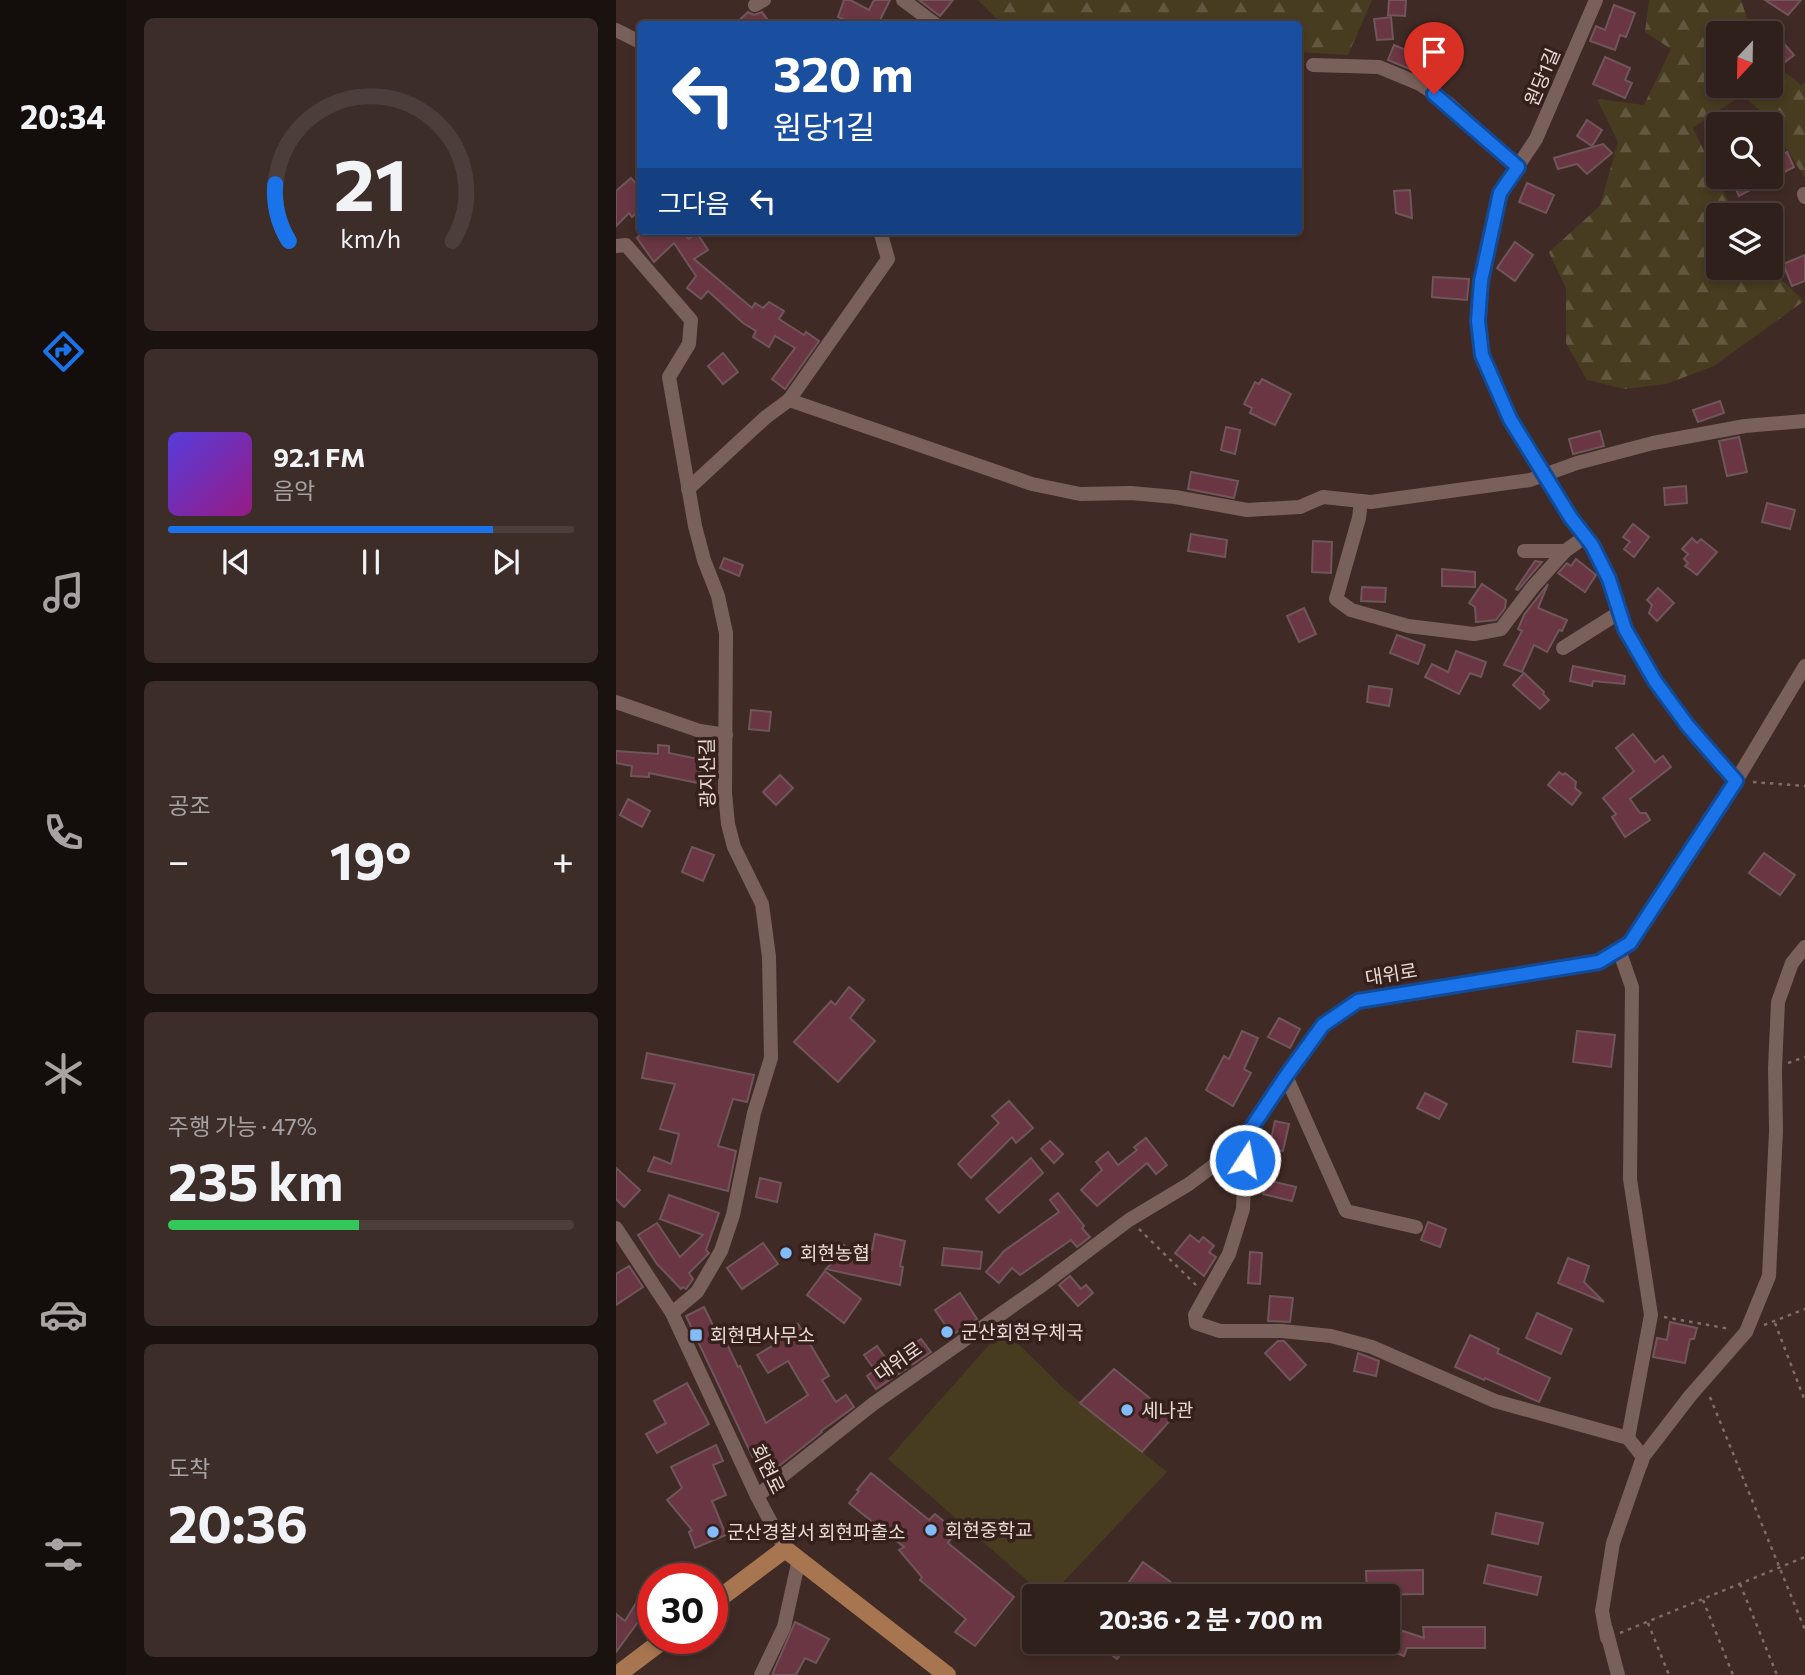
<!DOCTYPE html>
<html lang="ko">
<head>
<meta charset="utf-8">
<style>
  body { margin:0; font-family:Commissioner,"Noto Sans KR",sans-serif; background:#3c2d29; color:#f1f3f6; height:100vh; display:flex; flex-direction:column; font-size:26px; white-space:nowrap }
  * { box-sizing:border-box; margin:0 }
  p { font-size:23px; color:#a8a3a3 }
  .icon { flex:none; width:38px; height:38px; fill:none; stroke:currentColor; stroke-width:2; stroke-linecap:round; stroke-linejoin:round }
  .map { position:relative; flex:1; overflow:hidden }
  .details { display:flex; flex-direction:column; gap:18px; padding:18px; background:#1a120f; width:490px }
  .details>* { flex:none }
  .guide { position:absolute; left:21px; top:21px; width:665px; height:214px; border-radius:7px; box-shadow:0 4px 10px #0003,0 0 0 2px #4b3e3b; background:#1a4fa0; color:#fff; overflow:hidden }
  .needle { width:46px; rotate:202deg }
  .buttons { position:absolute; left:1090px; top:21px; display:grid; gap:14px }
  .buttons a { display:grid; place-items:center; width:77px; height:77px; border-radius:7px; background:#30201c; box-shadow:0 4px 10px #0003,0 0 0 2px #4b3e3b; font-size:35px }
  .speed { position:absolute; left:21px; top:1563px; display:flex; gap:14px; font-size:35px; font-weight:700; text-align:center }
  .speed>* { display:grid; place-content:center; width:91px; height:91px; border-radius:50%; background:#30201c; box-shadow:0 4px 10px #0003,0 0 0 2px #4b3e3b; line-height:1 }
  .speed .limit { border:10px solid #d22; background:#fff; color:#111 }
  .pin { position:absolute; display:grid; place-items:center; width:60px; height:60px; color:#fff; margin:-72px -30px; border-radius:50% 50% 50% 0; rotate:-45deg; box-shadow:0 0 7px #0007 }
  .pin .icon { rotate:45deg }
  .me { position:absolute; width:77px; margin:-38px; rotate:11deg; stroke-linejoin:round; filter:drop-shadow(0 0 5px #0008) }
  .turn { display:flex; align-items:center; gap:24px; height:147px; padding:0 21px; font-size:32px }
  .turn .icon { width:91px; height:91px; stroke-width:2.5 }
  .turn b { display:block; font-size:49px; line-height:60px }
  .then { display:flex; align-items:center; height:66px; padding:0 21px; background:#0003; gap:14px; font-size:26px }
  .big { font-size:52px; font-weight:700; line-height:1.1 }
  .details .tile { flex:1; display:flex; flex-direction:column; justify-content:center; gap:10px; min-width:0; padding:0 24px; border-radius:10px; background:#3c2d29 }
  .details .dial { align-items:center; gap:0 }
  .dial svg { height:182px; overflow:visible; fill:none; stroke:#4b3e3b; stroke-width:7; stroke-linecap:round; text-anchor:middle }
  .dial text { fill:#f1f3f6; stroke:none }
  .song { display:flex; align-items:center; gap:21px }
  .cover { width:84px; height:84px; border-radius:10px; background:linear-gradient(135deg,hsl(250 70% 55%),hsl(310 70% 35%)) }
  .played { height:7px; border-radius:4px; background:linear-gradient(90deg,#1a73e8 80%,#4b3e3b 80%) }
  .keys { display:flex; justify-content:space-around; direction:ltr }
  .heat { display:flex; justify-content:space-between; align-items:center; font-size:38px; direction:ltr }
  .charge { height:10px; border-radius:5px; background:linear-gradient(90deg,#34c759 47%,#4b3e3b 0) }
  .trip { position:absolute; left:406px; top:1584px; width:378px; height:70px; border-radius:7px; background:#30201c; box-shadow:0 4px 10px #0003,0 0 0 2px #4b3e3b; font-weight:700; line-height:70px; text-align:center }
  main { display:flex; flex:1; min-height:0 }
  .tabs { display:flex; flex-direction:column; width:126px; justify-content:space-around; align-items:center; background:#130d0b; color:#a8a3a3 }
  .tabs .icon { width:49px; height:49px }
  .tabs .current { color:#1a73e8 }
  .tabs b { font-size:32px; color:#f1f3f6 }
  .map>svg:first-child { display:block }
  .grass { fill:#473c1f }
  .forest { fill:url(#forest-firs) }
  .building { fill:#6a3643; stroke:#6f565b; stroke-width:2 }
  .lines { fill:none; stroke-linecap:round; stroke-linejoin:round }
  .path { stroke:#806d68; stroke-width:2.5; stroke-dasharray:3.5 5; stroke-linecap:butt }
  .minor { stroke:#79605a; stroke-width:14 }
  .major { stroke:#a77650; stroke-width:18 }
  .route-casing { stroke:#114b97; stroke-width:18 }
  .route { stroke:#1a73e8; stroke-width:12 }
  .poi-dot { fill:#82bcfa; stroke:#35201c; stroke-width:2.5 }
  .labels { text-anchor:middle; stroke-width:7; stroke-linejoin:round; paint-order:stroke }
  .street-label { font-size:19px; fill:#eadbd7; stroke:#35201c }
  .poi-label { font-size:19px; fill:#eadbd7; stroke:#35201c; text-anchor:start }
</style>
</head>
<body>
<main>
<nav class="tabs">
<b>20:34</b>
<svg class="icon current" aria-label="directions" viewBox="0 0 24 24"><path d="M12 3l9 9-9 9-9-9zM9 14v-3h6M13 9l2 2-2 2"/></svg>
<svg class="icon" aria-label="music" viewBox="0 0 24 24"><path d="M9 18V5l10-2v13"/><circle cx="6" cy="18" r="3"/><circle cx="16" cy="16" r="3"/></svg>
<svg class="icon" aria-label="phone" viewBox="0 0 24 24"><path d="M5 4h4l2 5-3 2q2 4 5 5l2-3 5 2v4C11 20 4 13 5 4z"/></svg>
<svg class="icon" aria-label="climate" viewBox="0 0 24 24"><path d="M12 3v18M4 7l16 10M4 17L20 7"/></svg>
<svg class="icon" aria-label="car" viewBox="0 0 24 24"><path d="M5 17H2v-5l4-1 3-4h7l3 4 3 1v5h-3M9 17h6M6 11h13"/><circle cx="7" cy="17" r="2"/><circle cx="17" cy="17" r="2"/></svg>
<svg class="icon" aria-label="filters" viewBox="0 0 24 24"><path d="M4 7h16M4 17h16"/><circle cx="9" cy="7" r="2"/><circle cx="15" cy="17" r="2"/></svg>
</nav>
<section class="details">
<div class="tile dial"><svg viewBox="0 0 100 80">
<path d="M14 69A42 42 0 1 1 86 69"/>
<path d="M14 69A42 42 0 0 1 8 44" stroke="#1a73e8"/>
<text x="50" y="56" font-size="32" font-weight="700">21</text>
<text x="50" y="72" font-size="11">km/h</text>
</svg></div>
<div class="tile">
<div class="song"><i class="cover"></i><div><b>92.1 FM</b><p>음악</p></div></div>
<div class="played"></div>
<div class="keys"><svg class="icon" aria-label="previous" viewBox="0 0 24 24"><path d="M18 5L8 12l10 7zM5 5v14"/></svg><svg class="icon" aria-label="pause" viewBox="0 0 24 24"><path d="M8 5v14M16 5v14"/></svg><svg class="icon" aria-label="next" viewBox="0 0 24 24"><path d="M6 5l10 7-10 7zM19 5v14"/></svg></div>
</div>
<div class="tile"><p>공조</p>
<div class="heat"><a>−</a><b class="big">19°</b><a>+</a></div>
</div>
<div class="tile"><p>주행 가능 · 47%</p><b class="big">235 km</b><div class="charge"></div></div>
<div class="tile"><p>도착</p><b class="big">20:36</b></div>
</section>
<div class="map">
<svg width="1189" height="1675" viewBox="0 0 1189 1675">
  <defs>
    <pattern id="forest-firs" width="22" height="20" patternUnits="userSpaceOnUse" patternTransform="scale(1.75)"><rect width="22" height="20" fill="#473c1f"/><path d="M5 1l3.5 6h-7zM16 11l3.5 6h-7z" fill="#62583f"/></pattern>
  </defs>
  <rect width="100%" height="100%" fill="#402a25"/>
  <polygon class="grass" points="387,1329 447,1388 551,1472 434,1596 429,1596 272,1459"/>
  <g class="forest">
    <polygon points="362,0 756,0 732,55 683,52 682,24 386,24"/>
    <polygon points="1033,0 1125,0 1136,33 1102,33 1102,86 1155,86 1155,61 1185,85 1189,83 1189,178 1148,114 1126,95 1077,128 1119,215 1102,215 1102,268 1153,268 1188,301 1098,366 1050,384 1009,389 971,380 950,343 950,288 933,252 984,206 1002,142 981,99 1028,105 1055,49 1029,32"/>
  </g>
  <g class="building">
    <polygon points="228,0 234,0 253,10 258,0 274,0 262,24 237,24 222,17"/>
    <polygon points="303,0 337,0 324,16"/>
    <polygon points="773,0 790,0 789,16 772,15"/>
    <polygon points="1149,0 1185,0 1172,15"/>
    <polygon points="998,5 1019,13 1010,37 1004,35 999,50 974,41 980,26 989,30"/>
    <polygon points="132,12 138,15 146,12 151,19 147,24 119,24"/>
    <polygon points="775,17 777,39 761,40 758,19"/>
    <polygon points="1164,39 1178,55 1165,65 1155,53 1155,47"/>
    <polygon points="778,45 809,58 803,73 772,60"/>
    <polygon points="989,57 1014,68 1009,80 1016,83 1009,98 977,84"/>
    <polygon points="971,120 986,130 976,146 961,136"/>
    <polygon points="1155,139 1164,156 1171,152 1178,167 1123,196 1114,177 1155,177"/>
    <polygon points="987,144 996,153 971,174 961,164 942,169 938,158"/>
    <polygon points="15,178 24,188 24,210 16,217 13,213 0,226 0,191"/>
    <polygon points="911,183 938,195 930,213 903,202"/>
    <polygon points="794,190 796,218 780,213 778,191"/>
    <polygon points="27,231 71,231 68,234 73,239 81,233 92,250 78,259 136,308 139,303 147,308 153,302 168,311 163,319 188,335 190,332 203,341 169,389 156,379 179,348 159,336 153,347 137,337 140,331 127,323 92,291 85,299 71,288 80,276 58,243 38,262 21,238"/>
    <polygon points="899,242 917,255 899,281 881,268"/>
    <polygon points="1189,255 1189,281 1176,286 1167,264"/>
    <polygon points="817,277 853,279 851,300 816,297"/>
    <polygon points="107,353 122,372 107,384 92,366"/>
    <polygon points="646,379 675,394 659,425 634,413 636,408 628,404 639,382 643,384"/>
    <polygon points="1104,401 1108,413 1082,422 1077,410"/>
    <polygon points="610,427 624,430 619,454 605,450"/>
    <polygon points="984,431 988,446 957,454 953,439"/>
    <polygon points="1123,437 1131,472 1111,476 1103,441"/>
    <polygon points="575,472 622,481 618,498 572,489"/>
    <polygon points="1070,486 1071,503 1049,505 1048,488"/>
    <polygon points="1151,503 1179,510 1174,529 1146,522"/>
    <polygon points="1017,524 1033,537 1018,557 1008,549 1014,542 1007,537"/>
    <polygon points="575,534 611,540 609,557 572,551"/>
    <polygon points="1076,538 1081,543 1085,539 1101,552 1081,575 1069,566 1072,563 1068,559 1072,554 1066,549"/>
    <polygon points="697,541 716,542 715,573 696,572"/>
    <polygon points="108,558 127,565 123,576 104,568"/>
    <polygon points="960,559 980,575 969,592 942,573 951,563 955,566"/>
    <polygon points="919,561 926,562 902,590 900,589"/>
    <polygon points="826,569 859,572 859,587 826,586"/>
    <polygon points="866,584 890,600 889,608 880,620 860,622 859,607 853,603"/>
    <polygon points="932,584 922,608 951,620 946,631 943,630 931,652 918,645 906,672 888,665 906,631 902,629 908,615"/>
    <polygon points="746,587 770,588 769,602 745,601"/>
    <polygon points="1042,588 1058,603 1041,621 1033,613 1036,605 1031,600"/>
    <polygon points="688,608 700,634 683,642 671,616"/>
    <polygon points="781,635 809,645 802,664 774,653"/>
    <polygon points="840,651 870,662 865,677 854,673 843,694 809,677 816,664 832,672"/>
    <polygon points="957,666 1009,676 1008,684 977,681 976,686 954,681"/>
    <polygon points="908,673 928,692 927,694 933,700 924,709 897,685"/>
    <polygon points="753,686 776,689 773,706 751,702"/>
    <polygon points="135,710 155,712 153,731 133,729"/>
    <polygon points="1017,734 1039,762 1047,756 1055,767 1014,799 1024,813 1030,813 1034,820 1009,837 996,817 1000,814 987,798 1018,771 1000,748"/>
    <polygon points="42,745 53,746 53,753 87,760 82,783 33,773 33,777 15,776 16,766 0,763 0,751 42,754"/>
    <polygon points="943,772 947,775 949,773 960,782 959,788 965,793 956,805 932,785"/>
    <polygon points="164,775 177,788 160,805 147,792"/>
    <polygon points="12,799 34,811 26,827 4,815"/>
    <polygon points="76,847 98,855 87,881 66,872"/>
    <polygon points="1148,853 1179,875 1164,895 1133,873"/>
    <polygon points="233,987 248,1000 234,1018 259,1041 222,1082 178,1042 215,1001 219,1005"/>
    <polygon points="663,1018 684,1029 674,1048 652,1037"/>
    <polygon points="626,1031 642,1038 628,1069 635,1073 617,1106 590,1090 608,1056 613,1059"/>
    <polygon points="961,1031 999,1035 995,1067 957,1062"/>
    <polygon points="31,1053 138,1075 131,1102 117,1099 102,1146 120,1151 112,1191 32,1171 38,1157 55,1164 63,1134 44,1129 59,1084 26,1078"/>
    <polygon points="809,1093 831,1104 823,1119 801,1108"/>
    <polygon points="393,1101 417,1128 400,1143 396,1137 355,1178 342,1164 383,1123 376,1116"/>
    <polygon points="659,1121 673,1124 667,1151 653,1148"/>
    <polygon points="530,1138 551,1165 540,1174 531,1163 481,1206 465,1190 486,1170 480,1162 492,1152 502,1165 521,1150 518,1147"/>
    <polygon points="434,1141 447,1154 438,1163 425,1149"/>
    <polygon points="415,1158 427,1173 383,1213 370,1199"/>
    <polygon points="0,1168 24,1190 8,1207 0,1199"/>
    <polygon points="144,1178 165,1183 161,1202 140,1197"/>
    <polygon points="651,1180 680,1187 676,1201 647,1194"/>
    <polygon points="442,1193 468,1226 466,1228 474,1237 461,1247 455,1240 404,1275 396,1268 383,1283 370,1272 388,1251 443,1212 434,1200"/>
    <polygon points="53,1195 103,1213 90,1250 93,1253 73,1273 77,1279 70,1289 67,1287 65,1289 41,1264 22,1235 41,1223 64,1257 87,1235 44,1219"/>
    <polygon points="812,1222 830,1229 824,1247 805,1240"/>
    <polygon points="259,1234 289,1241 284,1266 287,1267 284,1285 210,1269 215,1264 211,1261 225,1243 248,1260 251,1249 256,1250"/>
    <polygon points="574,1235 583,1242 587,1237 598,1246 593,1252 600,1257 588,1276 559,1253"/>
    <polygon points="147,1243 162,1264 126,1289 111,1268"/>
    <polygon points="328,1248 366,1252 364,1269 326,1265"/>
    <polygon points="634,1252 646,1253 644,1284 632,1283"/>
    <polygon points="952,1258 973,1266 968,1282 988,1302 942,1283"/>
    <polygon points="13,1266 27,1287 0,1305 0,1274"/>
    <polygon points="209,1271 245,1299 228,1323 191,1295"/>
    <polygon points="454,1276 465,1289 470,1285 477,1293 462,1306 443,1285"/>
    <polygon points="344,1293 361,1319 336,1335 319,1310"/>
    <polygon points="654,1296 677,1298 674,1322 652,1321"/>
    <polygon points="88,1307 106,1344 110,1342 122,1367 124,1366 150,1423 192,1395 172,1361 152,1373 141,1355 161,1343 158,1339 182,1324 213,1376 206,1380 220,1402 230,1395 238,1407 205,1431 206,1432 163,1466 145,1475 70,1316"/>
    <polygon points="921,1313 956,1329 945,1354 910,1338"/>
    <polygon points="1054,1322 1081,1328 1078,1339 1074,1339 1069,1363 1037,1357 1041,1338 1051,1340"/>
    <polygon points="854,1335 883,1349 881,1353 934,1378 923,1402 869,1378 868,1380 839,1367"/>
    <polygon points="305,1339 315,1352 260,1389 251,1376 259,1370 248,1355 261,1346 273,1363"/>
    <polygon points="662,1341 668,1341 690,1365 674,1380 649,1353"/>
    <polygon points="742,1353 763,1361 760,1376 738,1371"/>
    <polygon points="498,1369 557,1417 526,1452 464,1403"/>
    <polygon points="71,1383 93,1424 41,1453 30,1434 50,1423 38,1401"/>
    <polygon points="100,1445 107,1461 97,1465 110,1495 96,1501 110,1535 79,1548 73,1532 76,1530 51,1500 66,1488 55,1467"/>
    <polygon points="255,1473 313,1520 319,1514 340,1531 332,1543 398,1597 359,1646 339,1632 350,1619 304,1580 306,1577 283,1550 288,1547 233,1503 243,1491 241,1490"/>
    <polygon points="880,1513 927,1523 922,1544 876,1534"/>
    <polygon points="527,1562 556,1583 546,1596 503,1596"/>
    <polygon points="872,1565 925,1577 921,1595 868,1583"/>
    <polygon points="807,1570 807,1594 751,1595 750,1571"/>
    <polygon points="28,1590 37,1596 37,1612 29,1626 22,1622 0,1652 0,1614 9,1621"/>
    <polygon points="179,1622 213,1639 200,1663 189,1658 180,1675 156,1675"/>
    <polygon points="772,1626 808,1638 807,1627 869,1627 869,1648 791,1648 788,1656 772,1650"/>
    <polygon points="477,1642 514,1642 501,1659"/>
  </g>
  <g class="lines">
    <g class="path">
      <polyline points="1137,782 1189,786"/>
      <polyline points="1172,1063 1189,1057"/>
      <polyline points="523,1229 581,1286"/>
      <polyline points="1048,1317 1114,1329"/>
      <polyline points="1159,1323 1189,1401"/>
      <polyline points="1148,1325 1189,1309"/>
      <polyline points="1094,1397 1189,1630"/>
      <polyline points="1124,1584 1161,1675"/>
      <polyline points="1087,1600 1117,1675"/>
      <polyline points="1032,1623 1053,1675"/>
      <polyline points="1004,1633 1189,1557"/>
    </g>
    <g class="minor">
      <polyline points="287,0 319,24"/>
      <polyline points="980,0 920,139 884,193 865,281 862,321 866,355 894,419 955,518 976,545 993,579 1009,629 1039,681 1072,726 1120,781"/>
      <polyline points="139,5 148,0"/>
      <polyline points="0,30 24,42"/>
      <polyline points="697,65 763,67 804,84 832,103 902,167"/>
      <polyline points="1188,194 1189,197"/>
      <polyline points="0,246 10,245 75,320 73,344 53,377 79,526 88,560 102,596 110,633 109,793 112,824 118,847 146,904 153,957 155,1058 138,1113 117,1215 105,1251 81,1292 56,1313"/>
      <polyline points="173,400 272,259 264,231"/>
      <polyline points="72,489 150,417 173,400 416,484 464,494 515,493 559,497 631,510 684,507 707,497 755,502 914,480 961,463 1037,443 1129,426 1189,421"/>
      <polyline points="745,501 743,518 720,599 735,610 792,626 858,634 885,629 916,588 949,551"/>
      <polyline points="908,551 949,551 969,537"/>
      <polyline points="947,648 1004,612"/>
      <polyline points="0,702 84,731 110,735"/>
      <polyline points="1003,950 1016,987 1014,1179 1035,1315 1012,1438 1027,1457 1025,1464"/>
      <polyline points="670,1076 730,1211 800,1227"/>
      <polyline points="630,1136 627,1209 613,1254 579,1315 580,1323 604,1331 666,1331 715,1336 756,1347 879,1401 1012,1438"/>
      <polyline points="0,1228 56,1313 141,1496 169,1549"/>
      <polyline points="141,1496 257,1404 425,1286 513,1220 573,1184 609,1157 630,1136 707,1025 742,1001 983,962 1015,942 1120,781 1189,666"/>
      <polyline points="990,1629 1002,1675"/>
      <polyline points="991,1638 986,1611 997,1543 1027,1457 1074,1396 1130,1332 1153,1276 1160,1131 1159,1068 1162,1002 1176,963 1189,947"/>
      <polyline points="145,1675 168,1627 183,1559"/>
    </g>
    <g class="major">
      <polyline points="96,1604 169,1549 331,1675"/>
      <polyline points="1,1675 50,1638"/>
    </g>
  </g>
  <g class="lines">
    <defs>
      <polyline id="route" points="629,1160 630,1136 670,1076 707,1025 742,1001 983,962 1014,943 1120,781 1072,726 1039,681 1009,629 993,579 976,545 955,518 894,419 866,355 862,321 865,281 884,193 902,167 818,94"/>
    </defs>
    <use href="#route" class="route-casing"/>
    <use href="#route" class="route"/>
  </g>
  <g class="poi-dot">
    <circle cx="170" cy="1253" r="7"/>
    <circle cx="331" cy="1332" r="7"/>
    <rect x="73" y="1328" width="14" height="14" rx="3.5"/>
    <circle cx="511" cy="1410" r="7"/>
    <circle cx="315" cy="1530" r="7"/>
    <circle cx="97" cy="1532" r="7"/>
  </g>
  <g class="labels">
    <g class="street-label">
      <text transform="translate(926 77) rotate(-67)" y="7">원당1길</text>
      <text transform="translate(91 773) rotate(-91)" y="7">광지산길</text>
      <text transform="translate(775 974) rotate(-9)" y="7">대위로</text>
      <text transform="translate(282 1361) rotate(-35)" y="7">대위로</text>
      <text transform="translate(152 1469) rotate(64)" y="7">회현로</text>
    </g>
    <g class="poi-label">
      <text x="184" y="1260">회현농협</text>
      <text x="345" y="1339">군산회현우체국</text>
      <text x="94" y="1342">회현면사무소</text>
      <text x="525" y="1417">세나관</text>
      <text x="329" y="1537">회현중학교</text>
      <text x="111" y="1539">군산경찰서 회현파출소</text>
    </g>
  </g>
</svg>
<div class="buttons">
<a><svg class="needle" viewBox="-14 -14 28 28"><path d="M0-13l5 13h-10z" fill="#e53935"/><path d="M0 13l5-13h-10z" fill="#a8a3a3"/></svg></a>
<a><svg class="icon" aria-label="search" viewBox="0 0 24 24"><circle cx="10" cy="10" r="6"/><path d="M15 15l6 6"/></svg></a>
<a><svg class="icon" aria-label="layers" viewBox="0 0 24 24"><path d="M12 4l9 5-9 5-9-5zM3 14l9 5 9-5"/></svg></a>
</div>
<div class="speed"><div class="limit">30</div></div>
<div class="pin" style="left:818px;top:94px;background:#d93025"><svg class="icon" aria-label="arrive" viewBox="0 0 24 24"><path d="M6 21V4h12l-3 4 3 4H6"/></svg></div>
<svg class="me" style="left:629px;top:1160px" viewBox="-20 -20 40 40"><circle r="17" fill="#1a73e8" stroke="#fff" stroke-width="3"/><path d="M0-11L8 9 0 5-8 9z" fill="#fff"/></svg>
<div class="trip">20:36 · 2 분 · 700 m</div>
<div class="guide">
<div class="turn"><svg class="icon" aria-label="left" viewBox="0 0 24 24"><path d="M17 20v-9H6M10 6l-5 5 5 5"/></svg><div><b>320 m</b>원당1길</div></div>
<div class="then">그다음<svg class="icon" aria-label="left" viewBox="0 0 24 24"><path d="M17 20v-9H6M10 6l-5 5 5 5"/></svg></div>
</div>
</div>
</main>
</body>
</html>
